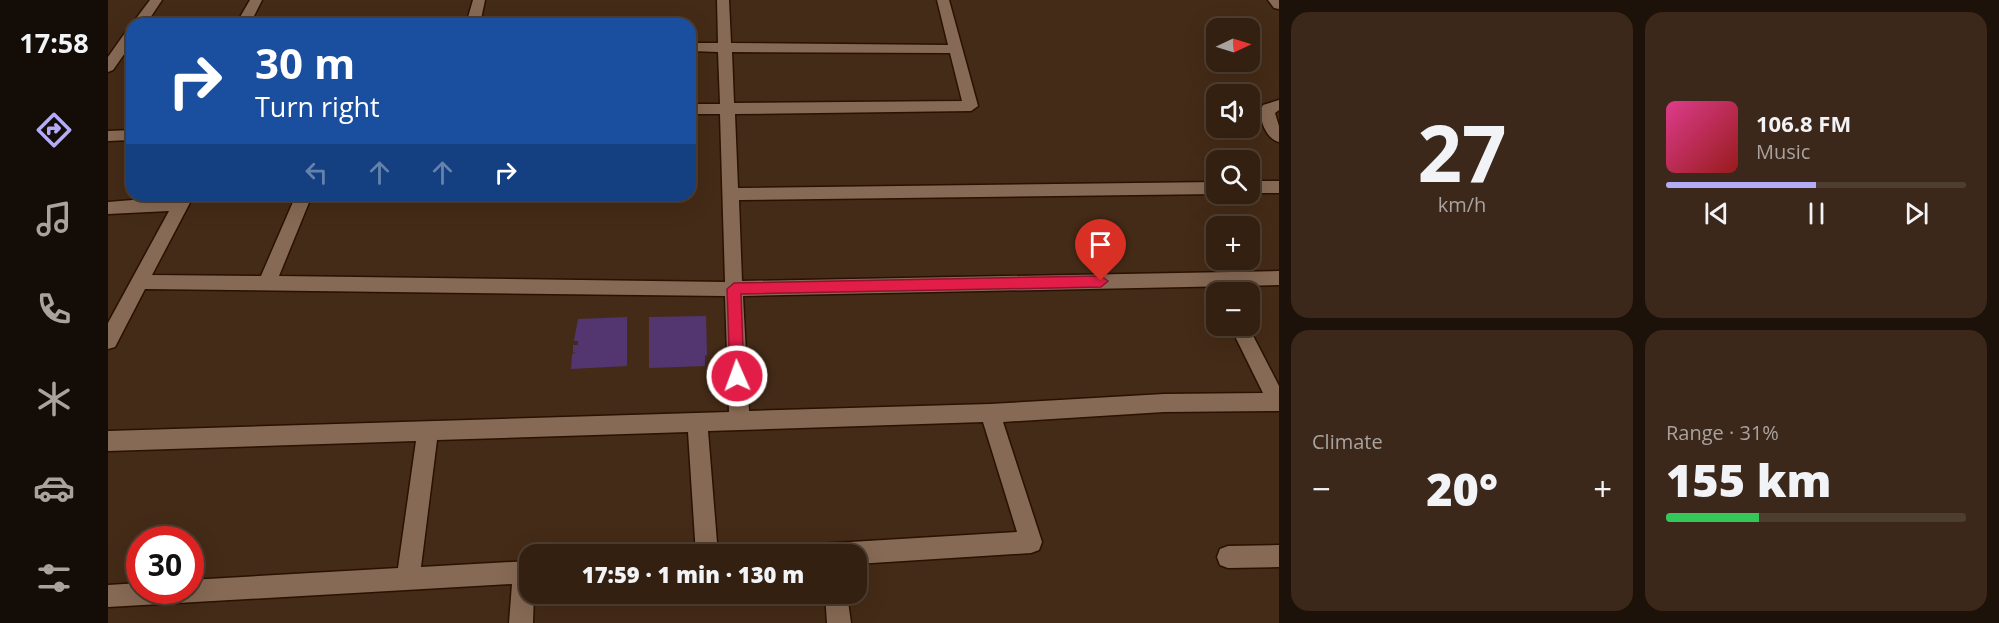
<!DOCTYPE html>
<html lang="en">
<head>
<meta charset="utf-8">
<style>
  body { margin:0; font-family:"Open Sans",sans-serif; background:#3b281a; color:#f1f3f6; height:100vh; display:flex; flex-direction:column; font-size:22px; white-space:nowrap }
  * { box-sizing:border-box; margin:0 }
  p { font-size:20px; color:#a9a39f }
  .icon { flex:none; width:33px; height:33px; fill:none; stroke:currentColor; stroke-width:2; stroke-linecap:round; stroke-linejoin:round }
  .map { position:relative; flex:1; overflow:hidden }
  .side { display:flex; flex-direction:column; gap:12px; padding:12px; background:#1c1209; width:720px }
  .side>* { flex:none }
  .hud { position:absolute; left:18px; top:18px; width:570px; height:183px; border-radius:18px; box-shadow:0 6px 24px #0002,0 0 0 2px #4e3e31; background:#1a4fa0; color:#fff; overflow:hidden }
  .needle { width:39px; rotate:86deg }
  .tools { position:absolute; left:1098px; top:18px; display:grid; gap:12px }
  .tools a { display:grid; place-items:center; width:54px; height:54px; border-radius:12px; background:#332011; box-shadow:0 6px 24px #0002,0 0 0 2px #4e3e31; font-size:30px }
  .speed { position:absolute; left:18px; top:526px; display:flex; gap:12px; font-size:30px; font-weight:700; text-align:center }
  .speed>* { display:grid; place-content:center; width:78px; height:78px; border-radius:50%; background:#332011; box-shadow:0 6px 24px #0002,0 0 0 2px #4e3e31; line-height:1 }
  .speed .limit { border:9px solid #d22; background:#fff; color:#111 }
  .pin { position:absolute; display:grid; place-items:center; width:51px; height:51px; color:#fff; margin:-62px -26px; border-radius:50% 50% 50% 0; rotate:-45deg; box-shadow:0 0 6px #0007 }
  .pin .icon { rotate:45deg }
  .me { position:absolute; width:66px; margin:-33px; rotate:358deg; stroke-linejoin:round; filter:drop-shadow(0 0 4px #0008) }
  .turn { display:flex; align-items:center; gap:21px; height:126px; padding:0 30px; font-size:27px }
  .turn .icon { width:78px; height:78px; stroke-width:2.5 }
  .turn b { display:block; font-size:42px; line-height:51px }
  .lanes { display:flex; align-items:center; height:57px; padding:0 30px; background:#0003; justify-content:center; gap:30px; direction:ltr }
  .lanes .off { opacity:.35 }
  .big { font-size:45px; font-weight:800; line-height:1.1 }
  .side .widget { flex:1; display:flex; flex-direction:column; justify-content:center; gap:9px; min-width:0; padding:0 21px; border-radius:18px; background:#3b281a }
  .side .dial { align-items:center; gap:0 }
  .dial b { font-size:78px; line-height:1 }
  .song { display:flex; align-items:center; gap:18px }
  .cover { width:72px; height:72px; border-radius:9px; background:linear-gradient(135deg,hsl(330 70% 55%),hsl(0 70% 35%)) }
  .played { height:6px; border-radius:3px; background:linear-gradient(90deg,#b3adf9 50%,#4e3e31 50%) }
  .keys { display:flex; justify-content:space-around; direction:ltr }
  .heat { display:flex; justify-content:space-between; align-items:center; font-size:33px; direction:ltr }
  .charge { height:9px; border-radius:4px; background:linear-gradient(90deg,#34c759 31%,#4e3e31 0) }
  .side .tiles { flex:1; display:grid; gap:12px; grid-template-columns:repeat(2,1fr) }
  .trip { position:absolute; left:411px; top:544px; width:348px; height:60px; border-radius:18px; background:#332011; box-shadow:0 6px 24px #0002,0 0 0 2px #4e3e31; font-weight:800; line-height:60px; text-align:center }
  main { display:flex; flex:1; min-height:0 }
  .dock { display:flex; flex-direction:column; width:108px; justify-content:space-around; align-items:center; background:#140d07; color:#a9a39f }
  .dock .icon { width:42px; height:42px }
  .dock .active { color:#b3adf9 }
  .dock b { font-size:27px; color:#f1f3f6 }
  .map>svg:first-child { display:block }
  .building { fill:#53366f }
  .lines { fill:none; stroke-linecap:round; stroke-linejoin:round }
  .street-casing { stroke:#291201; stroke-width:3 }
  .street { fill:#876a55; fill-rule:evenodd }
  .route { fill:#e11d48; stroke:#92132f; stroke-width:1.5 }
</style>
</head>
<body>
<main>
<nav class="dock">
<b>17:58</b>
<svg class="icon active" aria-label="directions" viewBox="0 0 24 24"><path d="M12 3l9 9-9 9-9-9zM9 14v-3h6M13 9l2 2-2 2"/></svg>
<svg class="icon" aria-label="music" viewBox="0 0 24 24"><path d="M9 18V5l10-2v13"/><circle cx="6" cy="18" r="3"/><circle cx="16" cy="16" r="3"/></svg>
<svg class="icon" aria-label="phone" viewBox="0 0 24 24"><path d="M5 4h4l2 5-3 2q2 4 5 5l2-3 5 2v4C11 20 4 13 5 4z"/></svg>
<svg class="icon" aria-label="climate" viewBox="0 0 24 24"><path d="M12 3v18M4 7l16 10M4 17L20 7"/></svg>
<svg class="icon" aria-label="car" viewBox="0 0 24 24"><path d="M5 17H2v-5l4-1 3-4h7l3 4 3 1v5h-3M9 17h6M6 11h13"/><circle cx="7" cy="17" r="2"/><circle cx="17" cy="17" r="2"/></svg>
<svg class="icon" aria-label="filters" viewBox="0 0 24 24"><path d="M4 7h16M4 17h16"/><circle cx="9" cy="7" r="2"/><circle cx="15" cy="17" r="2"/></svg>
</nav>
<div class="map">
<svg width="1171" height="623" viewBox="0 0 1171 623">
  <rect width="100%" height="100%" fill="#442b17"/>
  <g class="building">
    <polygon points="598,316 599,355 597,356 597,366 541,368 541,317"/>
    <polygon points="519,317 519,366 463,369 464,355 468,352 465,353 465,345 470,345 470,341 466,341 470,319"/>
  </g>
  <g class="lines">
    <defs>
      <g id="street">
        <polygon points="42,0 54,0 38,24 24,24"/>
        <polygon points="142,0 154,0 142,24 128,24"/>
        <polygon points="365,0 377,0 372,24 358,24"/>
        <path d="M609,0h12l2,43 217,2 -11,-45h12l29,106 -7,5 -236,3 3,74 478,-6 2,12 -479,6 3,81 537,-10v14l-536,11 6,115 241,-7 174,-10 99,-1 -33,-67h18l31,60v25l-115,1 -161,10 39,120 -3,8 -8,3 -175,11v-9h-50l3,-8 8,-3 200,-12 -34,-110 -275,9 10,124h-22l-8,-123 -251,8 -16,127 109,-6v33h4l-1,29h-24l3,-39 -404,23v-22l32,-2v8h50v-11l208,-12 18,-127 -308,10v-20l621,-19 -4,-116 -580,-7 -30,58 -7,2v-26l61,-112 -61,3v-12l86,-7 -42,80 109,1 35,-81h16l-33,81 446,6 -5,-168h-30v-10h30l-2,-52 -28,-1v-8h28zM624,52l218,1 12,48 -228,2z"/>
        <polygon points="1160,0 1171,0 1171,9 1166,8"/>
        <polygon points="24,29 24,43 5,70 0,72 0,57 19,30"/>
        <path d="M1171,100v10l-4,3 4,13v16c-13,-3 -22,-25 -16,-37z"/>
        <polygon points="24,130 24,140 0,141 0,131"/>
        <rect x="1142" y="181" width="29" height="12"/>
        <polygon points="1171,545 1171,567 1120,568 1112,565 1109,557 1112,549 1120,546"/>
        <polygon points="717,594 739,594 743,623 719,623"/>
      </g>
    </defs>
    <use href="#street" class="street-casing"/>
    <use href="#street" class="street"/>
  </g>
  <polygon class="route" points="993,276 1000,281 993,287 633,294 636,376 634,381 629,383 624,381 622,376 619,289 626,283"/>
</svg>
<div class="tools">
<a><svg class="needle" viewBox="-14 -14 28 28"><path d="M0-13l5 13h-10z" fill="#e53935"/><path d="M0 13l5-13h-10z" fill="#a9a39f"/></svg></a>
<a><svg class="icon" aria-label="sound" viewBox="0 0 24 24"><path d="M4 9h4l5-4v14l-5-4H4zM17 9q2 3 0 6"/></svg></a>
<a><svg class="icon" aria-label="search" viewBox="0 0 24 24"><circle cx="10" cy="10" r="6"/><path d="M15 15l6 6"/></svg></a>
<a>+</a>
<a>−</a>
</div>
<div class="speed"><div class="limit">30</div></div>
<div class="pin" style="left:993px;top:281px;background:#d93025"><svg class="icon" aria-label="arrive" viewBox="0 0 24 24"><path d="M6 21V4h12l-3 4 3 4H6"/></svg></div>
<svg class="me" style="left:629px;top:376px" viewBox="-20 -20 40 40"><circle r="17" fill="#e11d48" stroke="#fff" stroke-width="3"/><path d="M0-11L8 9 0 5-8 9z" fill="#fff"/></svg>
<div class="trip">17:59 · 1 min · 130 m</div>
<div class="hud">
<div class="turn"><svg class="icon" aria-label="right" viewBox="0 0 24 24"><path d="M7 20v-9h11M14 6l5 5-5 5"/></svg><div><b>30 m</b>Turn right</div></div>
<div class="lanes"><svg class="icon off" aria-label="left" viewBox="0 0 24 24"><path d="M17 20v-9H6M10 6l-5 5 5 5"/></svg><svg class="icon off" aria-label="ahead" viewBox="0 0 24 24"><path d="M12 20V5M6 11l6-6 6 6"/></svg><svg class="icon off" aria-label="ahead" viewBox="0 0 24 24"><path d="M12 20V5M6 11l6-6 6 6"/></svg><svg class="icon" aria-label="right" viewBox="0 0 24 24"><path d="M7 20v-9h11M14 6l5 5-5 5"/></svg></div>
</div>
</div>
<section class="side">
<div class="tiles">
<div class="widget dial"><b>27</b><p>km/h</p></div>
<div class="widget">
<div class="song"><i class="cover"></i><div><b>106.8 FM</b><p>Music</p></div></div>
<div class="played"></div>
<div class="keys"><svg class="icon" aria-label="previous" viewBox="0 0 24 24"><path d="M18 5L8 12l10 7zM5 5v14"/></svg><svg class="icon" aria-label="pause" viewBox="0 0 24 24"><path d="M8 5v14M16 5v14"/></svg><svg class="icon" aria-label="next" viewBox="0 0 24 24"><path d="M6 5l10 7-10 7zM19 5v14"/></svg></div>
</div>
<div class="widget"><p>Climate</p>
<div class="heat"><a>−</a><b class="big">20°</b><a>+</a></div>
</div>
<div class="widget"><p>Range · 31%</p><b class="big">155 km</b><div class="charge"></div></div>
</div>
</section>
</main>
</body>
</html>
